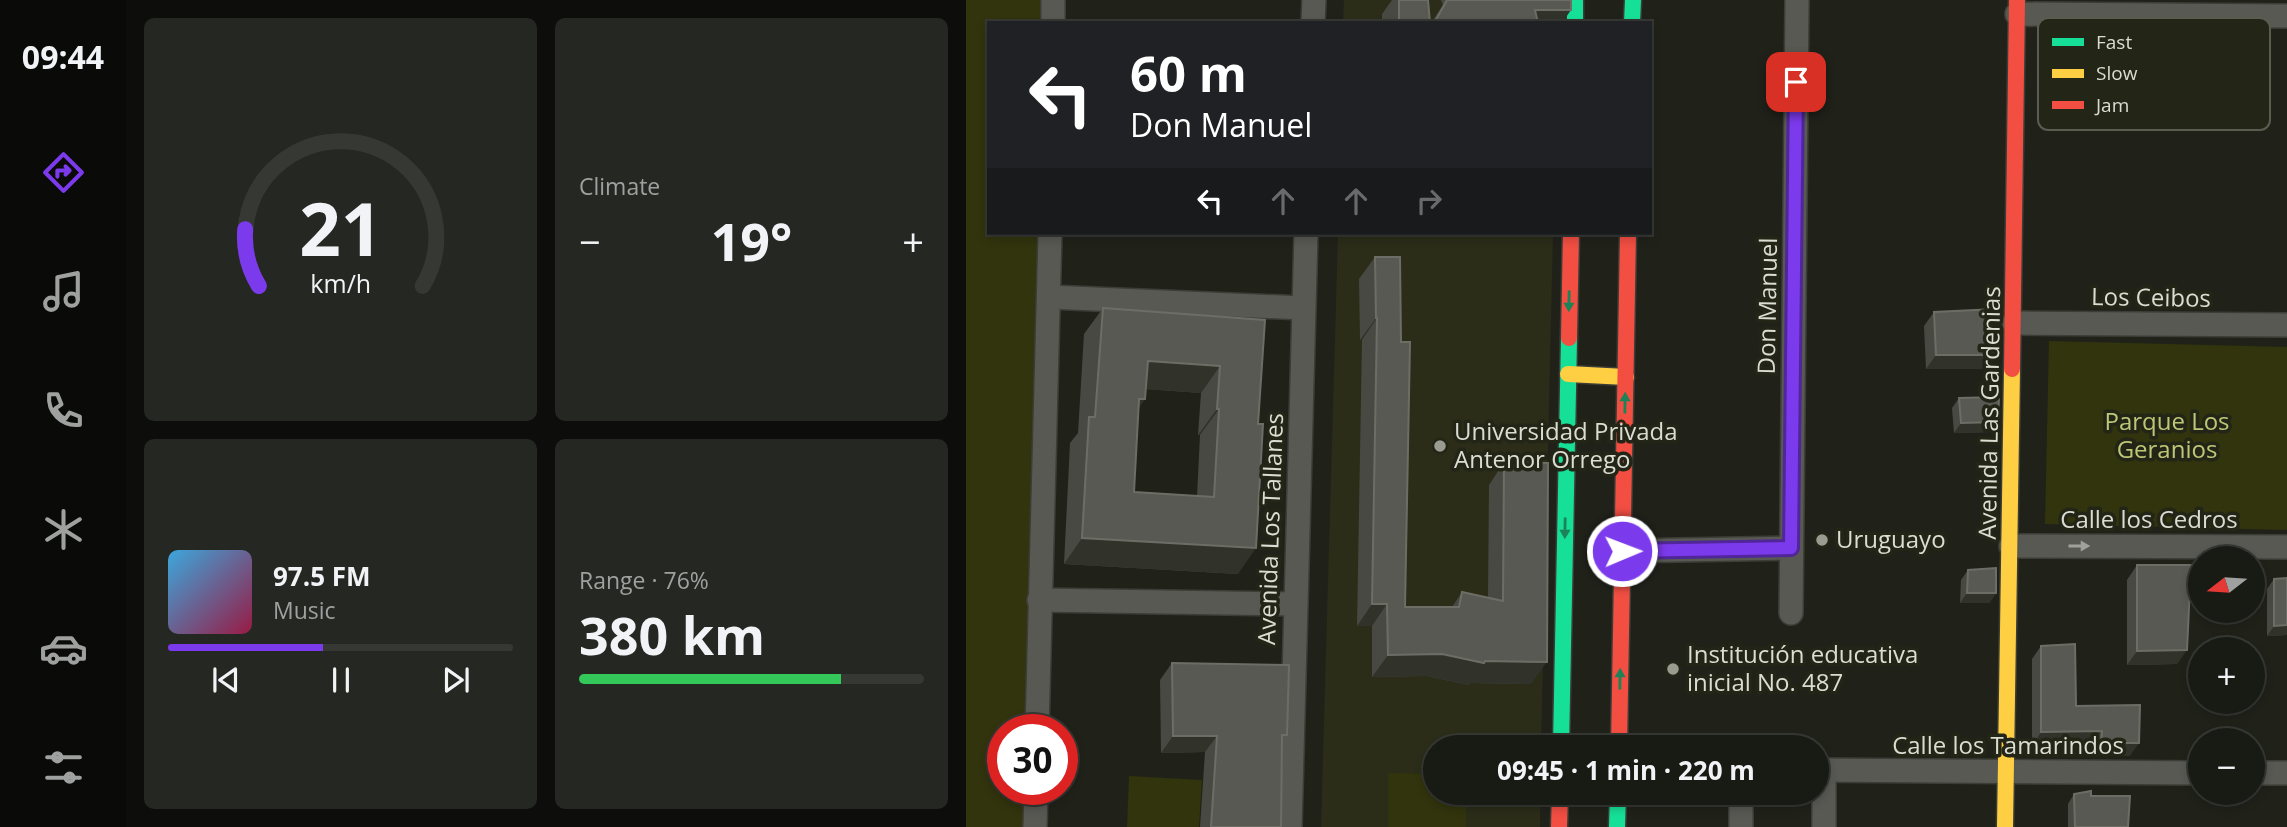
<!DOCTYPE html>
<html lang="en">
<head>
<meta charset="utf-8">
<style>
  body { margin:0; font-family:"Open Sans",sans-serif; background:#252722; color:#f1f3f6; height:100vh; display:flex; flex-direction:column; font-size:26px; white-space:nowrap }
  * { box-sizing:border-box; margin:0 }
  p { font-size:23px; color:#9fa1a0 }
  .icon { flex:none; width:38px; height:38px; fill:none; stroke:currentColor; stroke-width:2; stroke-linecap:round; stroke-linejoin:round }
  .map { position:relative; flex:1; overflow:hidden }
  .details { display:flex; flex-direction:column; gap:18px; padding:18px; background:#0d0e0b; width:840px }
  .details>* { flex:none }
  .guide { position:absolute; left:21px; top:21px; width:665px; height:214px; border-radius:0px; box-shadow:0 4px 10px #0003,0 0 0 2px #363834; background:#202124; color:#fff; overflow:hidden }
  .needle { width:46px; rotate:253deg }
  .buttons { position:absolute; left:1222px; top:546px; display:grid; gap:14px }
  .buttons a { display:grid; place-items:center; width:77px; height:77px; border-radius:50%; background:#181a14; box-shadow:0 4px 10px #0003,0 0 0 2px #363834; font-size:35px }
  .speed { position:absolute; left:21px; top:714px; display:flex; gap:14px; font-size:35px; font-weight:700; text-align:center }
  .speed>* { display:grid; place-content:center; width:91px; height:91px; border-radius:50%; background:#181a14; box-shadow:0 4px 10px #0003,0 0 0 2px #363834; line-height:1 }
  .speed .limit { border:10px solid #d22; background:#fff; color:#111 }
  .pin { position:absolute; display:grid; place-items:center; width:60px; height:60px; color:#fff; margin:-30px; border-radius:14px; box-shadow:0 4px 10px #0006 }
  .me { position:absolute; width:77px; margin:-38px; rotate:89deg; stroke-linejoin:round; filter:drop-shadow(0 0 5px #0008) }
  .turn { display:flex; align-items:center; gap:24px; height:147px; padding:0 28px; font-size:32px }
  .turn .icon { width:91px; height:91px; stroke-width:2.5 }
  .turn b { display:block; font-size:49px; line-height:60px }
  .lanes { display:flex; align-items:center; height:66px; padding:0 28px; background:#0003; justify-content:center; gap:35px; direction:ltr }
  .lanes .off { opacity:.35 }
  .big { font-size:52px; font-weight:700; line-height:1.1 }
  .details .tile { flex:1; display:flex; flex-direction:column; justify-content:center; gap:10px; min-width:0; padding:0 24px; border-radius:10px; background:#252722 }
  .details .dial { align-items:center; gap:0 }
  .dial svg { height:182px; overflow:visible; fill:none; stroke:#363834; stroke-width:7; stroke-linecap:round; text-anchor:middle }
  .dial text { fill:#f1f3f6; stroke:none }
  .song { display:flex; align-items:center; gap:21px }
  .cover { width:84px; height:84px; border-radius:10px; background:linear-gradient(135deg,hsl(200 70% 55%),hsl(340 70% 35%)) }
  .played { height:7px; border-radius:4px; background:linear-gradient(90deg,#7c3aed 45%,#363834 45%) }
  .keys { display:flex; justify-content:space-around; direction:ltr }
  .heat { display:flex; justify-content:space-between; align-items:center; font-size:38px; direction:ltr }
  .charge { height:10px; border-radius:5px; background:linear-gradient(90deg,#34c759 76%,#363834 0) }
  .details .tiles { flex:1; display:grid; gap:18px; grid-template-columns:repeat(2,1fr) }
  .trip { position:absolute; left:457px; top:735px; width:406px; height:70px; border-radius:35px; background:#181a14; box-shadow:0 4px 10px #0003,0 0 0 2px #363834; font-weight:700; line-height:70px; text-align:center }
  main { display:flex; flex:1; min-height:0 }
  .menu { display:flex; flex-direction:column; width:126px; justify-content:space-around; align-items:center; background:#0a0a08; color:#9fa1a0 }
  .menu .icon { width:49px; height:49px }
  .menu .current { color:#7c3aed }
  .menu b { font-size:32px; color:#f1f3f6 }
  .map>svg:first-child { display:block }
  .built { fill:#2b2d19 }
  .green { fill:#31340d }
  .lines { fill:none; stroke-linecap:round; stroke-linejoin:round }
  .street-casing { stroke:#3c3d36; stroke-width:26 }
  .fast-casing { stroke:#3c3d36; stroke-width:19 }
  .slow-casing { stroke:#3c3d36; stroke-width:19 }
  .jam-casing { stroke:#3c3d36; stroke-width:19 }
  .street { stroke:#585953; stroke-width:23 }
  .fast { stroke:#16e098; stroke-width:16 }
  .slow { stroke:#ffcf43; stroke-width:16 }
  .jam { stroke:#f24e42; stroke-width:16 }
  .wall { fill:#484942; fill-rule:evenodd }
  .shaded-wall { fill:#31332b }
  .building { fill:#585952; stroke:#6c6e66; stroke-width:2; fill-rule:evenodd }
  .oneway { fill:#1c8257 }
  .oneway2 { fill:#a0a299 }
  .route-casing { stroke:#51269a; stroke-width:18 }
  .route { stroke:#7c3aed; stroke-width:12 }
  .poi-dot { fill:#9a9c92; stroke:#232516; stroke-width:2.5 }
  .labels { text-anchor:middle; stroke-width:7; stroke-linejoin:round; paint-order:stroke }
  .street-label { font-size:24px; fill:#dbddd3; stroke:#232516 }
  .park-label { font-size:24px; fill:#bfc777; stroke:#232516 }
  .poi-label { font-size:24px; fill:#dbddd3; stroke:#232516; text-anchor:start }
  .key { fill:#232516; stroke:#5a5c4f; stroke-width:2 }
  .key-label { font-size:19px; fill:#dbddd3 }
</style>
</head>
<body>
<main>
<nav class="menu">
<b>09:44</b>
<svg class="icon current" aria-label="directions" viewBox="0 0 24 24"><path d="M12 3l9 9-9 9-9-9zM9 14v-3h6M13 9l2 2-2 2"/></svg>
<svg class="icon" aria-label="music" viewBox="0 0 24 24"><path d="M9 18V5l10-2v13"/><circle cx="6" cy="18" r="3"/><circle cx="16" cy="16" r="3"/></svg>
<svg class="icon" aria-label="phone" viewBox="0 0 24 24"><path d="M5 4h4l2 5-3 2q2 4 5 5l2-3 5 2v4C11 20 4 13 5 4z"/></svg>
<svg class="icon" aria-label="climate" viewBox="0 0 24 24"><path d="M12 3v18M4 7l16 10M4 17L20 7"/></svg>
<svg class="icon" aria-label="car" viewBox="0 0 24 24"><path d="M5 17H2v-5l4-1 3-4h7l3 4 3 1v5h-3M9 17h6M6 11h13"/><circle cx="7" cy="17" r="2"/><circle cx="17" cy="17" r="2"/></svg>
<svg class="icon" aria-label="filters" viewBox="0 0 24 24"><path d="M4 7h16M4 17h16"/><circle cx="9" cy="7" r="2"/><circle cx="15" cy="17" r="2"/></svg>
</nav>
<section class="details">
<div class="tiles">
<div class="tile dial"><svg viewBox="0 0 100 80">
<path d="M14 69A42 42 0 1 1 86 69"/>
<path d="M14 69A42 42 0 0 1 8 44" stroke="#7c3aed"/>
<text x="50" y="56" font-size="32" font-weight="700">21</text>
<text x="50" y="72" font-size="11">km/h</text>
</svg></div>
<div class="tile"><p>Climate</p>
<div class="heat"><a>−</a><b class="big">19°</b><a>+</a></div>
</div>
<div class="tile">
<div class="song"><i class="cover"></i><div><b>97.5 FM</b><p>Music</p></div></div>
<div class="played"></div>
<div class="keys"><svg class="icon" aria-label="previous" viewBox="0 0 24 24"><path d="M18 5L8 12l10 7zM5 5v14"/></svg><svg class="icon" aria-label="pause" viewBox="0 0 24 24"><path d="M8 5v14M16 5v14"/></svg><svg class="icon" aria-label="next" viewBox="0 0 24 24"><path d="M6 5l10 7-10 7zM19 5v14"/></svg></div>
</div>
<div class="tile"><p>Range · 76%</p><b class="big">380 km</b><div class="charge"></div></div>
</div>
</section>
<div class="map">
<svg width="1321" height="827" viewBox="0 0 1321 827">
  <rect width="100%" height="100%" fill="#20221a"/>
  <g class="built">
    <polygon points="378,0 592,0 591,23 377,23"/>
    <polygon points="372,233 587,233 575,747 469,747 469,793 574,793 574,827 355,827"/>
  </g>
  <g class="green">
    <polygon points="0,0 78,0 77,23 23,23 23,233 72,233 60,730 37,730 37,789 59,789 58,827 0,827"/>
    <polygon points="1083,341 1321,347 1321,530 1079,524"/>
    <polygon points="422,773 469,774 469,793 500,793 500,827 422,827"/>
    <polygon points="163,776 236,780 233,827 161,827"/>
  </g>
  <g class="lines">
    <defs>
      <g id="street">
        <polyline points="1051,14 1321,16"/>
        <polyline points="87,23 87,0"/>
        <polyline points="347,23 348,0"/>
        <polyline points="83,297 337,308"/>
        <polyline points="1048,323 1321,325"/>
        <polyline points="1045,546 1321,547"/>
        <polyline points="656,551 825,548"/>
        <polyline points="73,600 329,604"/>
        <polyline points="825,613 831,0"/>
        <polyline points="71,730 84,233"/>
        <polyline points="850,770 1234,773"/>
        <polyline points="1286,773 1321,773"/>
        <polyline points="69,827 70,789"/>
        <polyline points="324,827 340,233"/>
        <polyline points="775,827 775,793"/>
        <polyline points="858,827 858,770"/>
      </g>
      <g id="fast">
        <polyline points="609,0 609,23"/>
        <polyline points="666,23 667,0"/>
        <polyline points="595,747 603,338"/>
        <polyline points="651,827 652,793"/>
      </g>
      <g id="slow">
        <polyline points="602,374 660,377"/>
        <polyline points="1039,827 1046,369"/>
      </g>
      <g id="jam">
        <polyline points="603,338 605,233"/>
        <polyline points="1046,369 1051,0"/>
        <polyline points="653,747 662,233"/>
        <polyline points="593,827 594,793"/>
      </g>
    </defs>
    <use href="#street" class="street-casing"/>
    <use href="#fast" class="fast-casing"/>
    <use href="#slow" class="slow-casing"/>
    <use href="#jam" class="jam-casing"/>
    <use href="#street" class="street"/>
    <use href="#fast" class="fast"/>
    <use href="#slow" class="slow"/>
    <use href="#jam" class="jam"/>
  </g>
  <g class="wall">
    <polygon points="426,0 462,0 464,23 416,23 416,14"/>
    <polygon points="475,0 605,0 596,23 465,23 477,5"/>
    <polygon points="409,257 439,607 486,607 496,592 522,598 523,485 538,462 565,684 504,683 503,685 461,676 406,677 406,626 391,626 396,340 394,340 393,279"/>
    <path d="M137,308l162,12 -27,254 -174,-10 6,-121 8,-10 6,-99zM180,389l55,4 -3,42h2l-3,61 -63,-4 5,-84z"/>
    <polygon points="968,312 1031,355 1021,369 960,369 958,326"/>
    <polygon points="993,398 1025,432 988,433 986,408"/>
    <polygon points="1171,565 1211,664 1161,665 1161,580"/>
    <polygon points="1002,570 1030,593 1023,603 994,603 995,580"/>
    <polygon points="1308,579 1321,635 1301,636 1301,589"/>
    <polygon points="1075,646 1110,706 1164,756 1126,756 1126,744 1066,746 1066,659"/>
    <polygon points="206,663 316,742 315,827 234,827 239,752 195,753 194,680"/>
    <polygon points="1108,794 1125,796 1162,827 1102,827 1102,804"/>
  </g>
  <g class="shaded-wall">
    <polygon points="569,10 605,10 596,23 560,23"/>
    <polygon points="410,318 411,318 396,340 394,340"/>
    <polygon points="970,355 1031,355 1021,369 960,369"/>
    <polygon points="182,361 254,366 235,393 163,388"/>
    <polygon points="173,399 179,399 161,425"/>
    <polygon points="251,409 253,409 234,435 232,435"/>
    <polygon points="1032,422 1025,432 988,433 995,423"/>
    <polygon points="116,538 290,548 272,574 98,564"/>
    <polygon points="1001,593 1030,593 1023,603 994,603"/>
    <polygon points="406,604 421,604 406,626 391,626"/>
    <polygon points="1321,625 1321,635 1301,636 1308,626"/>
    <polygon points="1221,650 1211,664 1161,665 1171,651"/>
    <polygon points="476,654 519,661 581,662 565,684 504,683 503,685 461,676 406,677 422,655"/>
    <polygon points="1136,731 1126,744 1066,746 1075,732"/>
    <polygon points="207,736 251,736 239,752 195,753"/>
    <polygon points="1135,743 1173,743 1164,756 1126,756"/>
  </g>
  <g class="building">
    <polygon points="433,0 462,0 464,23 433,23"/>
    <polygon points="481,0 605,0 605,10 569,10 572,23 468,23"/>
    <polygon points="409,257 434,257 435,342 444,342 439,607 493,607 496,592 537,601 538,462 582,463 581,662 519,661 518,663 476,654 422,655 421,604 406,604 411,318 410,318"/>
    <path d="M137,308l162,12 -7,104h5l-7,124 -174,-10 7,-121h6zM182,361l72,5 -3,43h2l-5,88 -80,-5 5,-93h6z"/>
    <polygon points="1030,309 1031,355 970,355 968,312"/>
    <polygon points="1033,397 1032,422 995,423 993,398"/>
    <polygon points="1171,565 1225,565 1221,650 1171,651"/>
    <polygon points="1030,568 1030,593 1001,593 1002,570"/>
    <polygon points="1321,578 1321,625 1308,626 1308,579"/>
    <polygon points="1109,644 1110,706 1174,705 1173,743 1135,743 1136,731 1075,732 1075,646"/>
    <polygon points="206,663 323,665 321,735 316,735 315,827 245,827 251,736 207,736"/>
    <polygon points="1125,791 1125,796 1164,796 1162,827 1109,827 1108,794"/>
  </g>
  <defs><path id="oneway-solid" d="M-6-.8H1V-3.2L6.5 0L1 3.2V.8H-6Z" transform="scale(1.75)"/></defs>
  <g class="oneway">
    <use href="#oneway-solid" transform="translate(603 301) rotate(91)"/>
    <use href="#oneway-solid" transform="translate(659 403) rotate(-89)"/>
    <use href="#oneway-solid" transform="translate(599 528) rotate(91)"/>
    <use href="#oneway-solid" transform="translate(654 679) rotate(-89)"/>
  </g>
  <use class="oneway2" href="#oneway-solid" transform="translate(1113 546)"/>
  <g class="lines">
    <defs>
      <polyline id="route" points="656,551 825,548 830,82"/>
    </defs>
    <use href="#route" class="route-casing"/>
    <use href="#route" class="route"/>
  </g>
  <g class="poi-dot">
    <circle cx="474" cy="446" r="7"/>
    <circle cx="856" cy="540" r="7"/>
    <circle cx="707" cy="669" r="7"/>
  </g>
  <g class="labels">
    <g class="street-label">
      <text transform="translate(1185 298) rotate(1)" y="8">Los Ceibos</text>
      <text transform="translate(802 306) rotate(-89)" y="8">Don Manuel</text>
      <text transform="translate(1024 413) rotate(-89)" y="8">Avenida Las Gardenias</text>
      <text x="1183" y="528">Calle los Cedros</text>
      <text transform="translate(305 529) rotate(-88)" y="8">Avenida Los Tallanes</text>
      <text x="1042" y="754">Calle los Tamarindos</text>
    </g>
    <g class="park-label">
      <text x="1201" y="430">Parque Los<tspan x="1201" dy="28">Geranios</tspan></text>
    </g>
    <g class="poi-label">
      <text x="488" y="440">Universidad Privada<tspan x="488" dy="28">Antenor Orrego</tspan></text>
      <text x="870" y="548">Uruguayo</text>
      <text x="721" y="663">Institución educativa<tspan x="721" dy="28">inicial No. 487</tspan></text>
    </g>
  </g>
  <rect x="1072" y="18" width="232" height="112" rx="10" class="key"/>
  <rect x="1086" y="38" width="32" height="8" fill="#16e098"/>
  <rect x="1086" y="69" width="32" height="9" fill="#ffcf43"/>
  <rect x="1086" y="101" width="32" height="8" fill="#f24e42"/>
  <g class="key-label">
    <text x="1130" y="49">Fast</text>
    <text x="1130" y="80">Slow</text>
    <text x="1130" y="112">Jam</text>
  </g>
</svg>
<div class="buttons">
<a><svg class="needle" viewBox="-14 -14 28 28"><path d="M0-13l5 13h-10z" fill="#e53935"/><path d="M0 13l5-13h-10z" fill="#9fa1a0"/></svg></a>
<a>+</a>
<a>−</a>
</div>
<div class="speed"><div class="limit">30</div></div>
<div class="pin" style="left:830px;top:82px;background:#d93025"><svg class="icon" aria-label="arrive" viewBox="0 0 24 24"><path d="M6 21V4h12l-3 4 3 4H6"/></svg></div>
<svg class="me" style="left:656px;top:551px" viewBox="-20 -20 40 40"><circle r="17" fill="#7c3aed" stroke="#fff" stroke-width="3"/><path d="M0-11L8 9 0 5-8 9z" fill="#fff"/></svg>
<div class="trip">09:45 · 1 min · 220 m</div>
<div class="guide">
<div class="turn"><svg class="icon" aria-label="left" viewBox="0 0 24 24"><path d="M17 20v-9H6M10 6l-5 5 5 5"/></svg><div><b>60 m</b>Don Manuel</div></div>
<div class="lanes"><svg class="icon" aria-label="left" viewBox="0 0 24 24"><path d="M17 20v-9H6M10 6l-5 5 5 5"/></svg><svg class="icon off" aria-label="ahead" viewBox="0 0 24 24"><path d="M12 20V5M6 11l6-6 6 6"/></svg><svg class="icon off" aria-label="ahead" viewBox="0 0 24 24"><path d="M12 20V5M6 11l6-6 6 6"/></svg><svg class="icon off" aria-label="right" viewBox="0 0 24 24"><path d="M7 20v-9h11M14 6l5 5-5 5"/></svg></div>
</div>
</div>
</main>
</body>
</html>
